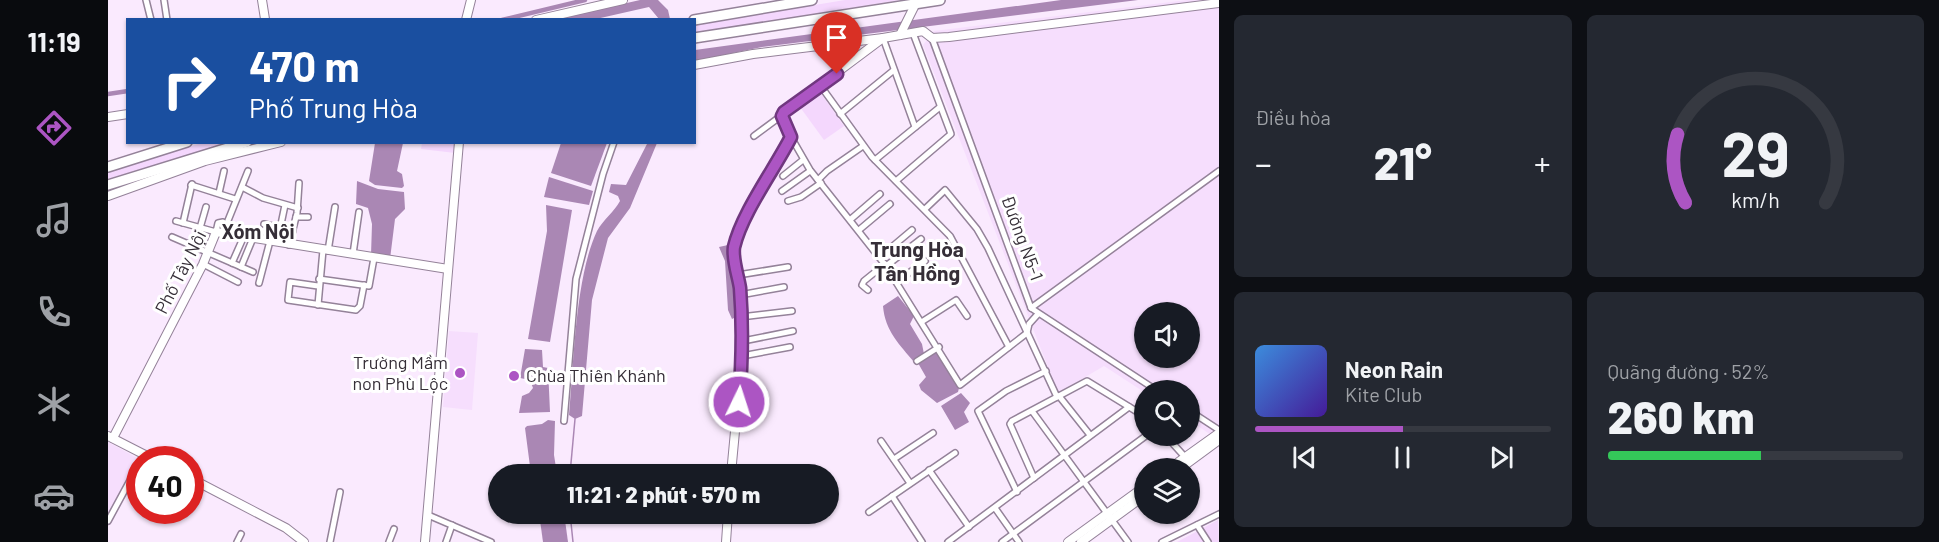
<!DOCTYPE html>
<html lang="vi">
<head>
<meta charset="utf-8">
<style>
  body { margin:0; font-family:Barlow,sans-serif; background:#242831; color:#f1f3f6; height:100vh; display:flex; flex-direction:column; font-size:22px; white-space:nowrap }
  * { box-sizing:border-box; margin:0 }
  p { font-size:20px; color:#9ea1a6 }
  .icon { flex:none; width:33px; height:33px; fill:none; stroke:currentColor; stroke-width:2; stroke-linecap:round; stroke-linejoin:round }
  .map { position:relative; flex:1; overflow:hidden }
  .side { display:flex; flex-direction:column; gap:15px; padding:15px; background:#0d0f14; width:720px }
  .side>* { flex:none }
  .guide { position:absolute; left:18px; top:18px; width:570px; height:126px; border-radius:0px; box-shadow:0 2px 4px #0004; background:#1a4fa0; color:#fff; overflow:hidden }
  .fabs { position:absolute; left:1026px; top:302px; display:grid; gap:12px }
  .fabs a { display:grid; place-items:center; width:66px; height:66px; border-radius:50%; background:#171b24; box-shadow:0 2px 4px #0004; font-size:30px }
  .speed { position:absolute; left:18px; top:446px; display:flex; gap:12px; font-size:30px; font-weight:700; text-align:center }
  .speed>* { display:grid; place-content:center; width:78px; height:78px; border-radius:50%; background:#171b24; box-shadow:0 2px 4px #0004; line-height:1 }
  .speed .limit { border:9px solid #d22; background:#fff; color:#111 }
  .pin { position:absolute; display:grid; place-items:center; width:51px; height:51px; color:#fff; margin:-62px -26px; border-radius:50% 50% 50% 0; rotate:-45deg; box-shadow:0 0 6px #0007 }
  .pin .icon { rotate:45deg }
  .me { position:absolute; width:66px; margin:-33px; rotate:4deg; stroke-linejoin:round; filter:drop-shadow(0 0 4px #0008) }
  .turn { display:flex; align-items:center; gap:21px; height:126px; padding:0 24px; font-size:27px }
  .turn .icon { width:78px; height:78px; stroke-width:2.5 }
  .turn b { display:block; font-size:42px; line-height:51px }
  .big { font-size:45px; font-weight:800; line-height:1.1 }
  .side .card { flex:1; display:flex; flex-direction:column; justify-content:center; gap:9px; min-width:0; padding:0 21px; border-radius:9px; background:#242831 }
  .side .dial { align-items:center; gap:0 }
  .dial svg { height:156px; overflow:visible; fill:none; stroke:#363941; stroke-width:7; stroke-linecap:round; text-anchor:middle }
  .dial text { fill:#f1f3f6; stroke:none }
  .song { display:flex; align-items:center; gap:18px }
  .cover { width:72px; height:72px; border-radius:9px; background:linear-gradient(135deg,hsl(210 70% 55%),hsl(260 70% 35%)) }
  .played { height:6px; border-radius:3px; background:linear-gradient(90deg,#ac55c3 50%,#363941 50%) }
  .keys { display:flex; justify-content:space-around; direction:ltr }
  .heat { display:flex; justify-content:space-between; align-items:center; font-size:33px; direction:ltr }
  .charge { height:9px; border-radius:4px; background:linear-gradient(90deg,#34c759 52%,#363941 0) }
  .side .tiles { flex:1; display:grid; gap:15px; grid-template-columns:repeat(2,1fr) }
  .trip { position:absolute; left:380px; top:464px; width:351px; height:60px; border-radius:30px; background:#171b24; box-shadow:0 2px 4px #0004; font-weight:800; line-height:60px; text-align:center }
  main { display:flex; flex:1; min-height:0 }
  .dock { display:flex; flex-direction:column; width:108px; justify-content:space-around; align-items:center; background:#090b0e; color:#9ea1a6 }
  .dock .icon { width:42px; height:42px }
  .dock .active { color:#ac55c3 }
  .dock b { font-size:27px; color:#f1f3f6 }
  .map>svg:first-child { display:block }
  .built { fill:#f6defd; fill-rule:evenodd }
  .green { fill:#f4d7fd }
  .water { fill:#aa87b4 }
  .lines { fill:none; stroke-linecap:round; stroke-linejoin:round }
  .stream { stroke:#aa87b4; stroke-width:1.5 }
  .canal { stroke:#aa87b4; stroke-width:4.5 }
  .street-casing { stroke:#948299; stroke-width:8 }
  .secondary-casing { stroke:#948299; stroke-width:10 }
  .highway-casing { stroke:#948299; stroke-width:12 }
  .street { stroke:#fff; stroke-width:5 }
  .secondary { stroke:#fff; stroke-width:8 }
  .highway { stroke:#fff; stroke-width:9 }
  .route-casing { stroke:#70377f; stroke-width:15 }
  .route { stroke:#ac55c3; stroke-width:10 }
  .poi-dot { fill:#ac55c3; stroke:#fff; stroke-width:2 }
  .labels { text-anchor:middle; stroke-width:6; stroke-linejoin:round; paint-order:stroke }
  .street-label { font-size:18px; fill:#352e37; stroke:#fff }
  .poi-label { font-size:18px; fill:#352e37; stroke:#fff; text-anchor:end }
  .neighbourhood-label { font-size:20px; font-weight:bold; fill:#352e37; stroke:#fff }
  .quarter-label { font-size:21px; font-weight:bold; fill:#352e37; stroke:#fff }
</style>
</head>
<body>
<main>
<nav class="dock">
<b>11:19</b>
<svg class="icon active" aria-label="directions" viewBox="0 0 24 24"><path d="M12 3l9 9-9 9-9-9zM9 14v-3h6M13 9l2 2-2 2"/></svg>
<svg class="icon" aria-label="music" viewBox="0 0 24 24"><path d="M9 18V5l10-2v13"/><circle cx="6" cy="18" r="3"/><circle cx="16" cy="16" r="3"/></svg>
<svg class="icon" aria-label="phone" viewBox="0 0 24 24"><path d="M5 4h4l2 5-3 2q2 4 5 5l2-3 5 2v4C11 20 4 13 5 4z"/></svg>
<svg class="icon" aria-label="climate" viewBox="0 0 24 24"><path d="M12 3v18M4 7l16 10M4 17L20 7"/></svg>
<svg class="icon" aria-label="car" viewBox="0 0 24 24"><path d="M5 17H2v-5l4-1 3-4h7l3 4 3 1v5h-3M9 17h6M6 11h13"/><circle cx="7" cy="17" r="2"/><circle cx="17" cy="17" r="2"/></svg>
</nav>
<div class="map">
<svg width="1111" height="542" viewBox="0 0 1111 542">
  <rect width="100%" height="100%" fill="#faeafe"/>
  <g class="built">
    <path d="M1079,0h32v440l-29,-19v-31l-46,2 -40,-26 -46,27 -135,-348 11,-14zM1036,312h46v45h-46z"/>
    <polygon points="341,331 370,333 364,410 335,407"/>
    <polygon points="0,442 31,459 0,517"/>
  </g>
  <g class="green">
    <polygon points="737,0 792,0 587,33 587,25"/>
    <polygon points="712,92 736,126 716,140 692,107"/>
    <polygon points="94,143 121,143 0,179 0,171"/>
    <polygon points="314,143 348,143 347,153 313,149"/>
    <polygon points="1110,520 1111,542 1069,542"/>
  </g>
  <g class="water">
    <polygon points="532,0 550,0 560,10 562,19 551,19 541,7 488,19 445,20"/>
    <polygon points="953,0 1030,0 654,47 587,61 587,50"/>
    <path d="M540,142l9,1 -27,65 -22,30 -16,62 -10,116 -7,3 -6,-4c5,-52 6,-137 28,-184 6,-11 17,-19 23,-30l-2,-5 -9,-4 2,-8 15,1z"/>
    <polygon points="267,143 295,143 289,171 294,174 296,186 294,188 267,185 261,181"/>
    <polygon points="453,143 499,143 483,186 443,173"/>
    <polygon points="441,177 485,191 481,205 436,197"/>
    <polygon points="249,181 270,189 296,192 297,209 287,219 282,259 263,255 264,224 260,208 248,204"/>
    <polygon points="438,205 464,210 442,342 420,339 439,231"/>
    <polygon points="620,245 632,315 624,319 620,310 617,261 611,247"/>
    <path d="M790,296l16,20 -4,8 12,20 2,10 -10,8c-14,-17 -29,-31 -31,-56z"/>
    <polygon points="417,349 434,350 435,367 440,368 442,412 411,413 414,396 421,393 425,388 422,380 412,378"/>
    <polygon points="829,350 851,388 850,392 829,403 813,390 811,385 818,377 810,363"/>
    <polygon points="853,393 862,403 856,412 861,422 847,430 833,406"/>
    <polygon points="440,420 447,421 446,455 449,474 423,474 417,428 419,426 434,424"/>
    <polygon points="431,513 456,513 460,542 435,542"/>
  </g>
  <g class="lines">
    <g class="stream">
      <polyline points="462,474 467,419"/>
      <polyline points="462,513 465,542"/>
    </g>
    <g class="canal">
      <polyline points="394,20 477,0"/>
      <polyline points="0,94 20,91"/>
    </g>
    <defs>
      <g id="street">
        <polyline points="38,0 43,20"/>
        <polyline points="56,0 59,20"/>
        <polyline points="775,38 807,127"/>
        <polyline points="824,38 923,308 1048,390"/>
        <polyline points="712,85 764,157 842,236 901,347"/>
        <polyline points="732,114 786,70"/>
        <polyline points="646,136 673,116"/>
        <polyline points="683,137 702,170 778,266 852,385 919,333 921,324 930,314"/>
        <polyline points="767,160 832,107"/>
        <polyline points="675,176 695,160"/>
        <polyline points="710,180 719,171 755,146"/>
        <polyline points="788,181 843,134 805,33"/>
        <polyline points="83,185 127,199"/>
        <polyline points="134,187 155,198 190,208"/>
        <polyline points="674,191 702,171"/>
        <polyline points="111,193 116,171"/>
        <polyline points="680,201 693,197 713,183"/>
        <polyline points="817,209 837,190 869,229 880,248 949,397"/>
        <polyline points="188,217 200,217"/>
        <polyline points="743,219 772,194"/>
        <polyline points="68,221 108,232 110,223 115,222 125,229 126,233"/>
        <polyline points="75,223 84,184"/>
        <polyline points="119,223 140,171"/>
        <polyline points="156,224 185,231"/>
        <polyline points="92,228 98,207"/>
        <polyline points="172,229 177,205"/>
        <polyline points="751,230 782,204"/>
        <polyline points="64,237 145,272"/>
        <polyline points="181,245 189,213 191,183"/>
        <polyline points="220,251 227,207"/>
        <polyline points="245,254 251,212"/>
        <polyline points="772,257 804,230"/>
        <polyline points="124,263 136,236"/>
        <polyline points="95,264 130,282"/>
        <polyline points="778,266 813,239"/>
        <polyline points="133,267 145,238"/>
        <polyline points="630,275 680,267"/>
        <polyline points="211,279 261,286 266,258"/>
        <polyline points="789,282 817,261"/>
        <polyline points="151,283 162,241"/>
        <polyline points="210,286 182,282 180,300 248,310 252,306 256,285"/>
        <polyline points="760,290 754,285 756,281 777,264"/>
        <polyline points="632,295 676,287"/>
        <polyline points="210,305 215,250"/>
        <polyline points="923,308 1111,171"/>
        <polyline points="633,317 684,311"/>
        <polyline points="815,321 848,300 859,316"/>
        <polyline points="635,341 685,331"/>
        <polyline points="634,356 682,347"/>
        <polyline points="809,361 831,347"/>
        <polyline points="951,396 982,435"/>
        <polyline points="924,411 1020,542"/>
        <polyline points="1082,411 1111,430"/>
        <polyline points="456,421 468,279 495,174 506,142"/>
        <polyline points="1057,435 1077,457"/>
        <polyline points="773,441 802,483"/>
        <polyline points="786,459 825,433"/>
        <polyline points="821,470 861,527"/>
        <polyline points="926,478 902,424 904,421 979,381 1036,416"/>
        <polyline points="909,492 870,411 898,391 938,371"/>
        <polyline points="784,496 814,542"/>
        <polyline points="887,508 911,542"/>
        <polyline points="761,512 847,453"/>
        <polyline points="320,515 383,542"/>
        <polyline points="0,521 32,462"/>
        <polyline points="1089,525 1100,542"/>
        <polyline points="129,542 133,534"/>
        <polyline points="222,542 232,492"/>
        <polyline points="281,542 286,529"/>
        <polyline points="338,542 344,525"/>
        <polyline points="840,542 1021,407"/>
        <polyline points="894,542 1039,435"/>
        <polyline points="1054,542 1111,514"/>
      </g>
      <g id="secondary">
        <polyline points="154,0 157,19"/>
        <polyline points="358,20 363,0"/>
        <polyline points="428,20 515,0"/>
        <polyline points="792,35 806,7"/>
        <polyline points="586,65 645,54 775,38"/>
        <polyline points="0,117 20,114"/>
        <polyline points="0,196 97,161 173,142"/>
        <polyline points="0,436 45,459"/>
        <polyline points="5,438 95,264 108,232 340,269"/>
        <polyline points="1062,468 1111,433"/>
        <polyline points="1073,468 1111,440"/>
        <polyline points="623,474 635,346 631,285 625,249 642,207 666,171 683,137 673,116 676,112 775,38 815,31 824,38 841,37 1111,3"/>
        <polyline points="82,478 178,528 196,542"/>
        <polyline points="317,542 351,142"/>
        <polyline points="618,542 620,513"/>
        <polyline points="960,542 1036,487"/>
        <polyline points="973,542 1036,496"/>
      </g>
      <g id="highway">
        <polyline points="586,20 704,0"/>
        <polyline points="586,38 832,0"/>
        <polyline points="0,167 79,142"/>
        <polyline points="0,185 139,142"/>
      </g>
    </defs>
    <use href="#street" class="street-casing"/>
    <use href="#secondary" class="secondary-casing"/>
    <use href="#highway" class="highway-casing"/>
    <use href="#street" class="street"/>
    <use href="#secondary" class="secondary"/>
    <use href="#highway" class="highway"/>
  </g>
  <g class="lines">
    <defs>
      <path id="route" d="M631,402c3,-38 4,-76 1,-114 -2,-13 -8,-29 -6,-41 8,-34 40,-77 57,-110l-9,-21 2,-4 53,-38"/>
    </defs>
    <use href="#route" class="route-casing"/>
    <use href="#route" class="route"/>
  </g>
  <g class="poi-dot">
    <circle cx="352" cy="373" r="6"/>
    <circle cx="406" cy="376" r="6"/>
  </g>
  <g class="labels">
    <g class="street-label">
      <text transform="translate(914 238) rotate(70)" y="6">Đường N5-1</text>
      <text transform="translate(73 272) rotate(-63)" y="6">Phố Tây Nội</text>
    </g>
    <g class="poi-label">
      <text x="340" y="369">Trường Mầm<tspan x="340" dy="21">non Phù Lộc</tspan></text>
      <text x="418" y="382" text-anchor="start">Chùa Thiên Khánh</text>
    </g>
    <g class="neighbourhood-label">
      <text x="150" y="239">Xóm Nội</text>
    </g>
    <g class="quarter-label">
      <text x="809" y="257">Trung Hòa<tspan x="809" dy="24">Tân Hồng</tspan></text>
    </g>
  </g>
</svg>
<div class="fabs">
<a><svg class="icon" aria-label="sound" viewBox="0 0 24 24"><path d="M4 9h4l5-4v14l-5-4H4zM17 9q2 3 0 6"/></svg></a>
<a><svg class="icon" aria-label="search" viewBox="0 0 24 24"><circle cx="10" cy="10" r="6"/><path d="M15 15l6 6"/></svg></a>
<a><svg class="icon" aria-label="layers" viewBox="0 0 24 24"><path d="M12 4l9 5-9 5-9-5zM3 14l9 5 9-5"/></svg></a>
</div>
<div class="speed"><div class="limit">40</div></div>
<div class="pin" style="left:729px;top:74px;background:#d93025"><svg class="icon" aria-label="arrive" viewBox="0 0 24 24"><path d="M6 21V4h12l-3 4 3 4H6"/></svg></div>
<svg class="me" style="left:631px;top:402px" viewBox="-20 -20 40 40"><circle r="17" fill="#ac55c3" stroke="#fff" stroke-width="3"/><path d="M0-11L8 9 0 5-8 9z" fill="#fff"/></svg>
<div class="trip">11:21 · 2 phút · 570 m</div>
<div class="guide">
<div class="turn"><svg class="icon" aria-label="right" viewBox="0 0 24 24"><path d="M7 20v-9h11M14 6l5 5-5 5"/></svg><div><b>470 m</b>Phố Trung Hòa</div></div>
</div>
</div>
<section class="side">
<div class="tiles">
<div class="card"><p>Điều hòa</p>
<div class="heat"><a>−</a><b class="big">21°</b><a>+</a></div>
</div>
<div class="card dial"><svg viewBox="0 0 100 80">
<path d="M14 69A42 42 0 1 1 86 69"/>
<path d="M14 69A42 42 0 0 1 10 34" stroke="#ac55c3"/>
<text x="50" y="56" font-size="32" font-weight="700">29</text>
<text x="50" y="72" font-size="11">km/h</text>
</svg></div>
<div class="card">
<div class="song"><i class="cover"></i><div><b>Neon Rain</b><p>Kite Club</p></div></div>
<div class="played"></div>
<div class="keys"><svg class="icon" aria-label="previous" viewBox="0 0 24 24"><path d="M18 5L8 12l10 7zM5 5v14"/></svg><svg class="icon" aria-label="pause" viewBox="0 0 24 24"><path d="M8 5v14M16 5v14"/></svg><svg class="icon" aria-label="next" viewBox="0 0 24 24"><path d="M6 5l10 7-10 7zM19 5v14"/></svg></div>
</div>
<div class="card"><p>Quãng đường · 52%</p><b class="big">260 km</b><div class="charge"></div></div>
</div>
</section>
</main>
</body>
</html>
